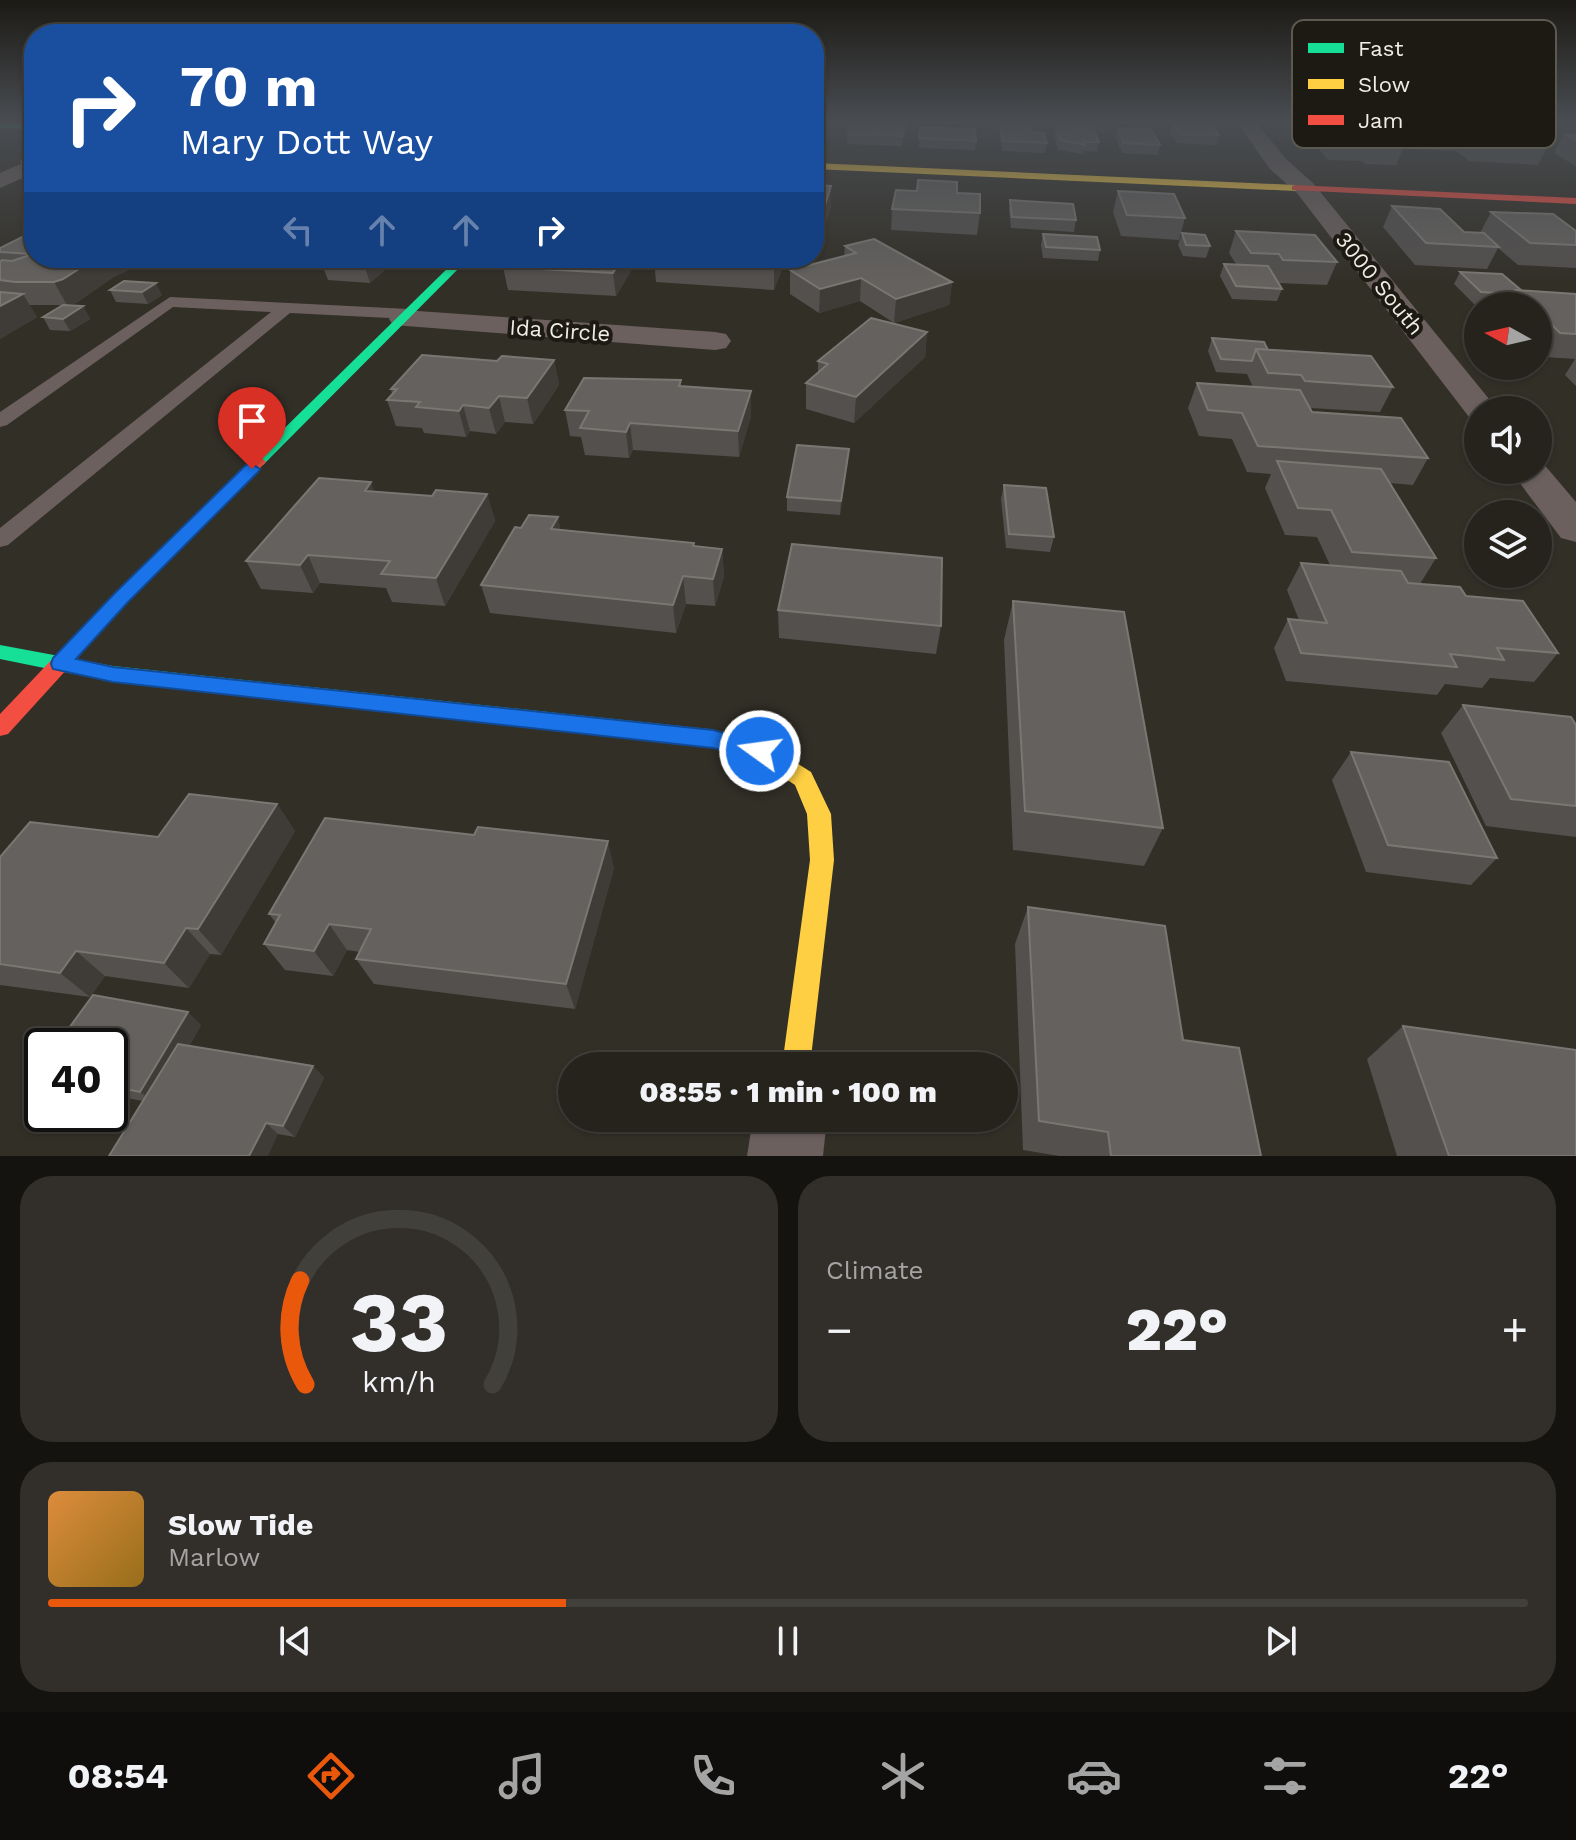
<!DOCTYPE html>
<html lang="en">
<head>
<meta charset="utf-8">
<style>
  body { margin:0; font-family:"Work Sans",sans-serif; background:#322f2a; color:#f1f3f6; height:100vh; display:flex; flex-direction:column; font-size:30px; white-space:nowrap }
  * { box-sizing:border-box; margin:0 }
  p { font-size:26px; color:#a4a4a4 }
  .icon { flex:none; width:44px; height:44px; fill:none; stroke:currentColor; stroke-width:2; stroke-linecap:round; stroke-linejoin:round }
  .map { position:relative; height:1156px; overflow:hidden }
  .panel { display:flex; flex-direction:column; gap:20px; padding:20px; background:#151310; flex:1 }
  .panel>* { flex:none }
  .banner { position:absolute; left:24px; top:24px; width:800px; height:244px; border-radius:32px; box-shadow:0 2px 6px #0004,0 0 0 2px #42403b; background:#1a4fa0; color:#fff; overflow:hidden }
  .needle { width:52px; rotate:278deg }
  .buttons { position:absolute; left:1464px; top:292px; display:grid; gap:16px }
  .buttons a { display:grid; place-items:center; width:88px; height:88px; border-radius:50%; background:#26231d; box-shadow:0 2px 6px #0004,0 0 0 2px #42403b; font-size:40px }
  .speed { position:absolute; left:24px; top:1028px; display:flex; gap:16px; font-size:40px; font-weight:700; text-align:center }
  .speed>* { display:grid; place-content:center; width:104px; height:104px; border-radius:50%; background:#26231d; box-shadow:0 2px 6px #0004,0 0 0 2px #42403b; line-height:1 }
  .speed .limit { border:4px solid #111; border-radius:12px; background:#fff; color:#111 }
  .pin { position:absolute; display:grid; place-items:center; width:68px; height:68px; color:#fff; margin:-82px -34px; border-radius:50% 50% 50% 0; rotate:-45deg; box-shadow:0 0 8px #0007 }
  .pin .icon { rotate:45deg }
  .me { position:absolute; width:88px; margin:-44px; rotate:284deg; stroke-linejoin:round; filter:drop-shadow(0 0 6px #0008) }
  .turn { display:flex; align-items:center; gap:28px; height:168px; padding:0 24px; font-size:36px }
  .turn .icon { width:104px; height:104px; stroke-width:2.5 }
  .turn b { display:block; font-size:56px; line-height:68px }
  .lanes { display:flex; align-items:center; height:76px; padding:0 24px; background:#0003; justify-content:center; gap:40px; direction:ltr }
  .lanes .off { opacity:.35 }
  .big { font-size:60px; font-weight:800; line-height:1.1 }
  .panel .widget { flex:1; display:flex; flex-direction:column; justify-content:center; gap:12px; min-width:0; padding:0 28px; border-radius:32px; background:#322f2a }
  .panel .dial { align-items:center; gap:0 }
  .dial svg { height:208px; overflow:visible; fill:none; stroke:#42403b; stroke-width:7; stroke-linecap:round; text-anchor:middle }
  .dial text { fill:#f1f3f6; stroke:none }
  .song { display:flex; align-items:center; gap:24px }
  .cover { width:96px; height:96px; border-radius:12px; background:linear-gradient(135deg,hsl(30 70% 55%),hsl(40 70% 35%)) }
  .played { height:8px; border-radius:4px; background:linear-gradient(90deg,#ea580c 35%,#42403b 35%) }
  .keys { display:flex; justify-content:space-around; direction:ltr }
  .heat { display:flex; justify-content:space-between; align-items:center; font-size:44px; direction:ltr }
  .panel .tiles { flex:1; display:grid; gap:20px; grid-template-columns:1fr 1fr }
  .widget:last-child { grid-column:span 2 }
  .trip { position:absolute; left:558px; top:1052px; width:460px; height:80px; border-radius:40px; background:#26231d; box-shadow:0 2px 6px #0004,0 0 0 2px #42403b; font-weight:800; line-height:80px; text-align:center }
  .tabs { display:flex; height:128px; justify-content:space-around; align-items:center; background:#0f0e0c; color:#a4a4a4 }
  .tabs .icon { width:56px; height:56px }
  .tabs .on { color:#ea580c }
  .tabs b { font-size:36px; color:#f1f3f6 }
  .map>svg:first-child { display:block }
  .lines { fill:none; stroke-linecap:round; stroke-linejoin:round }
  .lane { fill:#6c605f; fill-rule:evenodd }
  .street { fill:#6c605f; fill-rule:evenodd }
  .fast { fill:#16e098; fill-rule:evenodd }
  .slow { fill:#ffcf43; fill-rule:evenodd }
  .jam { fill:#f24e42; fill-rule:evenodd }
  .wall { fill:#53504e }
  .shaded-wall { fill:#3f3c38 }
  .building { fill:#64615e; stroke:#7a7773; stroke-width:2 }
  .route { fill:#1a73e8; stroke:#114b97; stroke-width:2 }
  .labels { text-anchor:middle; stroke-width:8; stroke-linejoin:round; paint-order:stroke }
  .far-street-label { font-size:22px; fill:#f0ede3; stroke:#1c1a13 }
  .key { fill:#1c1a13; stroke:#5c5951; stroke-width:2 }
  .key-label { font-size:22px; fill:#f0ede3 }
</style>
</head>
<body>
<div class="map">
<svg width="1576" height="1156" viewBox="0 0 1576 1156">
  <rect width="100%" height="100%" fill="#322f27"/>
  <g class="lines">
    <polygon class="lane" points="170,297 409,309 417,314 409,319 290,313 8,545 0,547 0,528 271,312 173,307 7,425 0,427 0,412"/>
    <g class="street">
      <polygon points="1236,121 1255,121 1286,159 1313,183 1498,410 1478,410 1478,420 1469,417 1297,193 1270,169"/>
      <polygon points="34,158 34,173 0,188 0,173"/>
      <polygon points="404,310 715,332 726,334 731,341 726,348 715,350 393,325 389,319 393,313"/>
      <polygon points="1538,461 1542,462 1576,502 1576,542 1561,538 1510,470 1538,470"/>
      <polygon points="753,1118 827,1118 823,1156 747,1156"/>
    </g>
    <g class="fast">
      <polygon points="0,124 34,125 34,129 0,128"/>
      <polygon points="458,258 469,258 263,465 253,465 250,462 253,459"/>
      <polygon points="0,645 113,666 708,729 716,732 719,738 716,744 708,747 113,682 0,659"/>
    </g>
    <g class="slow">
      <polygon points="814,163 1295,185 1300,188 1295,191 814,169"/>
      <polygon points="708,729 768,745 811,772 831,814 834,860 810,1066 782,1066 810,860 807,814 795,785 754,758 700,744 697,738 700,732"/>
    </g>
    <g class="jam">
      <polygon points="1295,185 1576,198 1576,204 1292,190 1292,186"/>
      <polygon points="258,457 263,459 266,462 263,465 129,601 8,734 0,736 0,714 115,593 253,459"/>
    </g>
  </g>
  <g class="wall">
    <polygon points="905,121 902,146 847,144 848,134"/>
    <polygon points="1000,121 1031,132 1047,143 1045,153 1002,151 999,130"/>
    <polygon points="1071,121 1107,121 1105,132 1095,131 1099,142 1097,152 1084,151 1083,154 1058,150 1054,136 1056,126 1072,127"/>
    <polygon points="1171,121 1219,135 1216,145 1177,143 1169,131"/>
    <polygon points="1293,121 1332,121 1331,125 1404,146 1396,165 1365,164 1362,161 1328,160 1314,143 1320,127 1297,126"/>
    <polygon points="1553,121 1576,121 1576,131 1562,130 1552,123"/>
    <polygon points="1414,122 1548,145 1538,165 1469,161 1456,151 1416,149 1406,140"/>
    <polygon points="920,127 976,141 975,150 919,148"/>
    <polygon points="1117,128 1160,145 1158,155 1122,153 1115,137"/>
    <polygon points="1564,134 1576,135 1576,166 1554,153"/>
    <polygon points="34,156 34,181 32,181 21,162"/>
    <polygon points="814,185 831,206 825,226 814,225"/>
    <polygon points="1118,191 1185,218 1179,240 1121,236 1113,212"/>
    <polygon points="957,193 980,213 977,235 891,230 892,209"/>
    <polygon points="1010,200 1076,220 1074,232 1011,228 1009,211"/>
    <polygon points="1392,206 1464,232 1480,233 1491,212 1576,231 1576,268 1518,265 1498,248 1487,269 1415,265 1383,227"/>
    <polygon points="1236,231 1337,262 1327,285 1278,283 1282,289 1277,301 1232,299 1220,276 1224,264 1236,264 1229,253"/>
    <polygon points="1182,233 1210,246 1206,258 1183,256 1178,245"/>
    <polygon points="1043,234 1100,250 1098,261 1043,258 1041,245"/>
    <polygon points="845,246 952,282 949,305 894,323 860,301 819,313 790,294 790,270 844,256"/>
    <polygon points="0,248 132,265 134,268 115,276 76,303 67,305 29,305 37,317 0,339"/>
    <polygon points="210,258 398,258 370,283 328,280 322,264"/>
    <polygon points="511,258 635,258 635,264 616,296 508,290 503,267"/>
    <polygon points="655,258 783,258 783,266 774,290 656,282 654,259"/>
    <polygon points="1460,272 1521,290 1576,294 1576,386 1565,375 1575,359 1545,357 1538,350 1538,306 1475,305 1454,284"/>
    <polygon points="124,281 162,295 148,304 116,302 110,290"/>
    <polygon points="83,306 90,319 70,331 50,330 43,317"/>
    <polygon points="927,332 925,357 854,423 806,409 806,383 818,373 818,361"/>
    <polygon points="1212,338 1268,350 1393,387 1380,412 1310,408 1312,412 1428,458 1413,485 1390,483 1436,558 1420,584 1466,596 1558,653 1534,682 1490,678 1482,688 1445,684 1437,695 1286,681 1274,648 1288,619 1299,620 1287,590 1301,563 1330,565 1317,537 1285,535 1265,488 1271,474 1247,472 1232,439 1199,436 1188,408 1197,383 1253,387 1247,374 1216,372 1208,351"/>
    <polygon points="554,360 559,385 533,424 505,422 496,434 470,431 466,437 424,433 422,428 396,426 387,400 392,394 391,389 497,361"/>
    <polygon points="681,380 681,386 751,416 739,457 633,450 629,458 585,455 581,437 570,436 565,410"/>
    <polygon points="849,449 840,515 787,511 787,497"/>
    <polygon points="1004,485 1054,537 1050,552 1006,548 1001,499"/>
    <polygon points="375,492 432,496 487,494 495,521 445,606 392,602 386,588 320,583 313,593 261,589 246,561"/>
    <polygon points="558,517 560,529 722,549 724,577 715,606 686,604 676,633 490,613 481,585 521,528"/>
    <polygon points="1013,601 1163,828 1144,866 1013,850 1004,640"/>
    <polygon points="778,610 941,626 936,654 779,638"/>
    <polygon points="1463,705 1576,725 1576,837 1486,826 1441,733"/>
    <polygon points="1351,752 1497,858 1471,885 1366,872 1332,780"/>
    <polygon points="277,804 295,831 221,955 210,954 189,988 105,976 90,997 0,985 0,857 158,837"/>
    <polygon points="614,868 575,1009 374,984 356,959 360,952 347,950 333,976 285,970 264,944 276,923 269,914"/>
    <polygon points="1028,907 1183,1040 1261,1156 1059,1156 1023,1150 1015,944"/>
    <polygon points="201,1025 189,1046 313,1066 324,1078 295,1137 278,1134 143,1101 110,1095 110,1046"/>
    <polygon points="1403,1026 1576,1156 1397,1156 1367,1059"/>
  </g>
  <g class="shaded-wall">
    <polygon points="831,186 831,206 825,226 825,205"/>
    <polygon points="96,258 144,258 132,265 134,268 115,276 76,303 67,305 54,282"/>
    <polygon points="362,258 398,258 370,283"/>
    <polygon points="622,258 635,258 635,264 616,296 613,273"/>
    <polygon points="777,258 783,258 783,266 774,290 774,267"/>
    <polygon points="861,278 860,301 819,313 820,289"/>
    <polygon points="952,282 949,305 894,323 896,299"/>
    <polygon points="156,283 162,295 148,304 142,292"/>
    <polygon points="23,294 37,317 0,339 0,306"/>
    <polygon points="83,306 90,319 70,331 63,319"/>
    <polygon points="927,332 925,357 854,423 856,397"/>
    <polygon points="554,360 559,385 533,424 527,398"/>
    <polygon points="751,391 751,416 739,457 738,431"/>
    <polygon points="499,396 505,422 496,434 489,408"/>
    <polygon points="463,405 470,431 466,437 459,411"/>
    <polygon points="630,423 633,450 629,458 626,432"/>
    <polygon points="849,449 848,462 840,515 841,501"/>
    <polygon points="371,482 381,509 365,491"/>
    <polygon points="487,494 495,521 445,606 436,578"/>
    <polygon points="558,517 563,545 551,529"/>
    <polygon points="722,549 724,577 715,606 713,579"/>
    <polygon points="308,555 320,583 313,593 300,565"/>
    <polygon points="683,576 686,604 676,633 673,605"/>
    <polygon points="277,804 295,831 221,955 198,929"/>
    <polygon points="608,841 614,868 575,1009 566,984"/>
    <polygon points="329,924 347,950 333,976 314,951"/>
    <polygon points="186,928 210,954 189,988 164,963"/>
    <polygon points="76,951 105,976 90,997 60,973"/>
    <polygon points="188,1012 201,1025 156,1103 140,1092"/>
    <polygon points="313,1066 324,1078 295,1137 283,1126"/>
    <polygon points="266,1123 278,1134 268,1156 249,1156"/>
  </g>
  <g class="building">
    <polygon points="874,121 905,121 903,136 848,134 851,122"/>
    <polygon points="1000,121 1029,122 1031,132 1044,133 1047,143 1003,141"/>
    <polygon points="1171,121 1210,123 1219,135 1180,134"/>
    <polygon points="1056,126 1093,128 1099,142 1084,142 1085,145 1060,140"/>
    <polygon points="920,127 975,129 976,141 919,138"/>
    <polygon points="1117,128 1151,129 1160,145 1124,143"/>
    <polygon points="1564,134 1576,135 1576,141"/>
    <polygon points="34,156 34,162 21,162"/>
    <polygon points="918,180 957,182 957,193 980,194 980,213 892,209 896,190 917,191"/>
    <polygon points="814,185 831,186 825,205 814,204"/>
    <polygon points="1118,191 1174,194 1185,218 1127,215"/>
    <polygon points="1010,200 1073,204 1076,220 1012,217"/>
    <polygon points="1392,206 1440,209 1464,232 1484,233 1499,247 1426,243"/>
    <polygon points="1491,212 1553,214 1576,231 1576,245 1530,243"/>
    <polygon points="34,231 34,258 96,258 63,279 54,282 15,282 0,280 0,262 2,260 12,261 33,254 0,252 0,248"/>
    <polygon points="1236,231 1315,235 1337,262 1283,260 1279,254 1251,253"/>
    <polygon points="1182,233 1205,235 1210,246 1186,245"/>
    <polygon points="1043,234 1097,237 1100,250 1046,247"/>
    <polygon points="874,239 952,282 896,299 861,278 820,289 790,270 856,253 845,246"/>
    <polygon points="511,258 622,258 613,273 503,267"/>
    <polygon points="655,258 777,258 774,267 654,259"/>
    <polygon points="1224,264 1268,266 1282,289 1236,286"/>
    <polygon points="1460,272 1502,274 1521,290 1516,290 1514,294 1481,292"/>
    <polygon points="124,281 156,283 142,292 110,290"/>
    <polygon points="1516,290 1576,294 1576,334 1560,333 1538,311 1538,306 1533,306"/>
    <polygon points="0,292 23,294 0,306"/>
    <polygon points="63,305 83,306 63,319 43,317"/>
    <polygon points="871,318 927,332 856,397 806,383 828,364 818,361"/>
    <polygon points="1212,338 1264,342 1268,350 1256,349 1252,361 1221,359"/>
    <polygon points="1256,349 1371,356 1393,387 1305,381 1301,375 1268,373"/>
    <polygon points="422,355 497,361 502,356 554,360 527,398 499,396 489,408 463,405 459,411 416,407 420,402 387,400 397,389 391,389"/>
    <polygon points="584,378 681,380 679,386 751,391 738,431 630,423 626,432 580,428 589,411 565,410"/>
    <polygon points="1197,383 1300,390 1312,412 1401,418 1428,458 1258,446 1242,413 1208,410"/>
    <polygon points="797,445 849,449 841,501 787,497"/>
    <polygon points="1277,461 1381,469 1436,558 1352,552 1331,510 1298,508"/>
    <polygon points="319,478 371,482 365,491 432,496 436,490 487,494 436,578 381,574 390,561 308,555 300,565 246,561"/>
    <polygon points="1004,485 1046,488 1054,537 1009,534"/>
    <polygon points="529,515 558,517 551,529 694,543 693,546 722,549 713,579 683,576 673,605 481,585 515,527 521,528"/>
    <polygon points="792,544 942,558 941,626 778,610"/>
    <polygon points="1301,563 1401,571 1408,583 1460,587 1466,596 1523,601 1558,653 1497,648 1504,660 1450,654 1457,667 1301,653 1288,619 1327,623"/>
    <polygon points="1013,601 1124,612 1163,828 1025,811"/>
    <polygon points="1463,705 1571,717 1576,725 1576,806 1511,799"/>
    <polygon points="1351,752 1449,762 1497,858 1388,845"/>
    <polygon points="189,794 277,804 198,929 186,928 164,963 76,951 60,973 0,964 0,857 30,822 158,837"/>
    <polygon points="325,818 474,835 478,827 608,841 566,984 356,959 371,929 329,924 314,951 264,944 280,915 269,914"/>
    <polygon points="1028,907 1165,926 1183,1040 1239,1048 1261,1156 1111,1156 1108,1132 1039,1121"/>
    <polygon points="93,995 188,1012 140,1092 110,1086 110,1046 56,1046"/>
    <polygon points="1403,1026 1576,1050 1576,1156 1449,1156"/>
    <polygon points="178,1044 313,1066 283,1126 266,1123 249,1156 109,1156"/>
    <polygon points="42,1066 42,1074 37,1073"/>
  </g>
  <linearGradient id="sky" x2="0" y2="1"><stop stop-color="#1c1a15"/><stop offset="0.43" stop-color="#494d52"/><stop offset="1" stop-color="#494d52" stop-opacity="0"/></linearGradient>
  <rect width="1576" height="283" fill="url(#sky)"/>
  <polygon class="route" points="252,464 260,469 258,472 128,602 76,659 113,667 713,730 768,745 771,751 768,758 760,760 713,748 113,682 53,669 51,664 53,658 115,593 246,465"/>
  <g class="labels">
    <g class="far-street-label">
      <text transform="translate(1380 283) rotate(51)" y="8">3000 South</text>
      <text transform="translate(560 330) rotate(4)" y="8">Ida Circle</text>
    </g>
  </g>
  <rect x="1292" y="20" width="264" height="128" rx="12" class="key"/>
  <rect x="1308" y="43" width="36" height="10" fill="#16e098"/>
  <rect x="1308" y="79" width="36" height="10" fill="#ffcf43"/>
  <rect x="1308" y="115" width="36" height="10" fill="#f24e42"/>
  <g class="key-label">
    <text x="1358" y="56">Fast</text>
    <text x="1358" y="92">Slow</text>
    <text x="1358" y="128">Jam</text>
  </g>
</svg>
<div class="buttons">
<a><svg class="needle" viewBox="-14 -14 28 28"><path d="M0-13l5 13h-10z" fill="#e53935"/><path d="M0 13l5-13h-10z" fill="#a4a4a4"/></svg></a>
<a><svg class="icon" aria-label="sound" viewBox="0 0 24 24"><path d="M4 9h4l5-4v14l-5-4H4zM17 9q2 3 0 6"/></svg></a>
<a><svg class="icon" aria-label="layers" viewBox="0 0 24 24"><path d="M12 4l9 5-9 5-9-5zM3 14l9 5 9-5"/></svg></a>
</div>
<div class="speed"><div class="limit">40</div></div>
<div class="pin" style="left:252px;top:469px;background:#d93025"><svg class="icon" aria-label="arrive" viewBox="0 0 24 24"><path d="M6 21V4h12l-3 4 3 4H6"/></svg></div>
<svg class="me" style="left:760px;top:751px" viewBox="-20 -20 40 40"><circle r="17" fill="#1a73e8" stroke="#fff" stroke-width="3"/><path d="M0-11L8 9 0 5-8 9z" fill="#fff"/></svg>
<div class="trip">08:55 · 1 min · 100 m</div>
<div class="banner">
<div class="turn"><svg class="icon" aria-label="right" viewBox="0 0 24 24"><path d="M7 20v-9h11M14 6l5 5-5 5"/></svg><div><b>70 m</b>Mary Dott Way</div></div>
<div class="lanes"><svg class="icon off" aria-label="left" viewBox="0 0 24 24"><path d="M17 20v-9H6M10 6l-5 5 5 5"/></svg><svg class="icon off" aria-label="ahead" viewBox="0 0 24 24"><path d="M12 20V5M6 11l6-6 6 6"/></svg><svg class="icon off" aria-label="ahead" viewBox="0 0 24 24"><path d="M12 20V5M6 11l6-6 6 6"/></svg><svg class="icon" aria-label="right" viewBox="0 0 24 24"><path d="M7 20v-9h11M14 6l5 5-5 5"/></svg></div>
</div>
</div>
<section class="panel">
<div class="tiles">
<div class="widget dial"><svg viewBox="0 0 100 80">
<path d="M14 69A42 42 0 1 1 86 69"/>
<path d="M14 69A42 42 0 0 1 12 29" stroke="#ea580c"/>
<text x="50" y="56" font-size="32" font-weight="700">33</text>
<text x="50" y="72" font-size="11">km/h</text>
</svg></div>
<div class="widget"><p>Climate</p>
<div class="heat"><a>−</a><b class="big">22°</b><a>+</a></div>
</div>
<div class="widget">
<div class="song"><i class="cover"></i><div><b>Slow Tide</b><p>Marlow</p></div></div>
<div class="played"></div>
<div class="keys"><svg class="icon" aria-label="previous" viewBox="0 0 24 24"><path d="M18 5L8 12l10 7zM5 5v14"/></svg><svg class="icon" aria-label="pause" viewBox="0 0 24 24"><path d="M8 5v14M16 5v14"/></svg><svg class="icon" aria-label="next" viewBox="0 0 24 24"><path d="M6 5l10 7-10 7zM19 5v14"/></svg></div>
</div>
</div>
</section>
<nav class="tabs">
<b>08:54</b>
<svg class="icon on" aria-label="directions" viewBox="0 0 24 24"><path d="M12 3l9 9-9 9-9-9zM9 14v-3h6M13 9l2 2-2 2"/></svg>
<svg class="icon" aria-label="music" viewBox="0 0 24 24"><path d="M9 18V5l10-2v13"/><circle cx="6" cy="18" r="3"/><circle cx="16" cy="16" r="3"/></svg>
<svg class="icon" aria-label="phone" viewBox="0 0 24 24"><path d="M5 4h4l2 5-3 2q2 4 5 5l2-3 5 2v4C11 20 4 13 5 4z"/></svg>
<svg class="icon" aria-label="climate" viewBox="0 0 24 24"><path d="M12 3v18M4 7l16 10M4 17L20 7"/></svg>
<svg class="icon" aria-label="car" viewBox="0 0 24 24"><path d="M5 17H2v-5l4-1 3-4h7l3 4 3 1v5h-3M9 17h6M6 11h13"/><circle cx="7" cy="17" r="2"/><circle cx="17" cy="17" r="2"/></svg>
<svg class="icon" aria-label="filters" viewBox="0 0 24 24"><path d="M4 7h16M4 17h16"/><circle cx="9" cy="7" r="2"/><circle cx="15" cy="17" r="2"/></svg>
<b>22°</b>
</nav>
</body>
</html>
